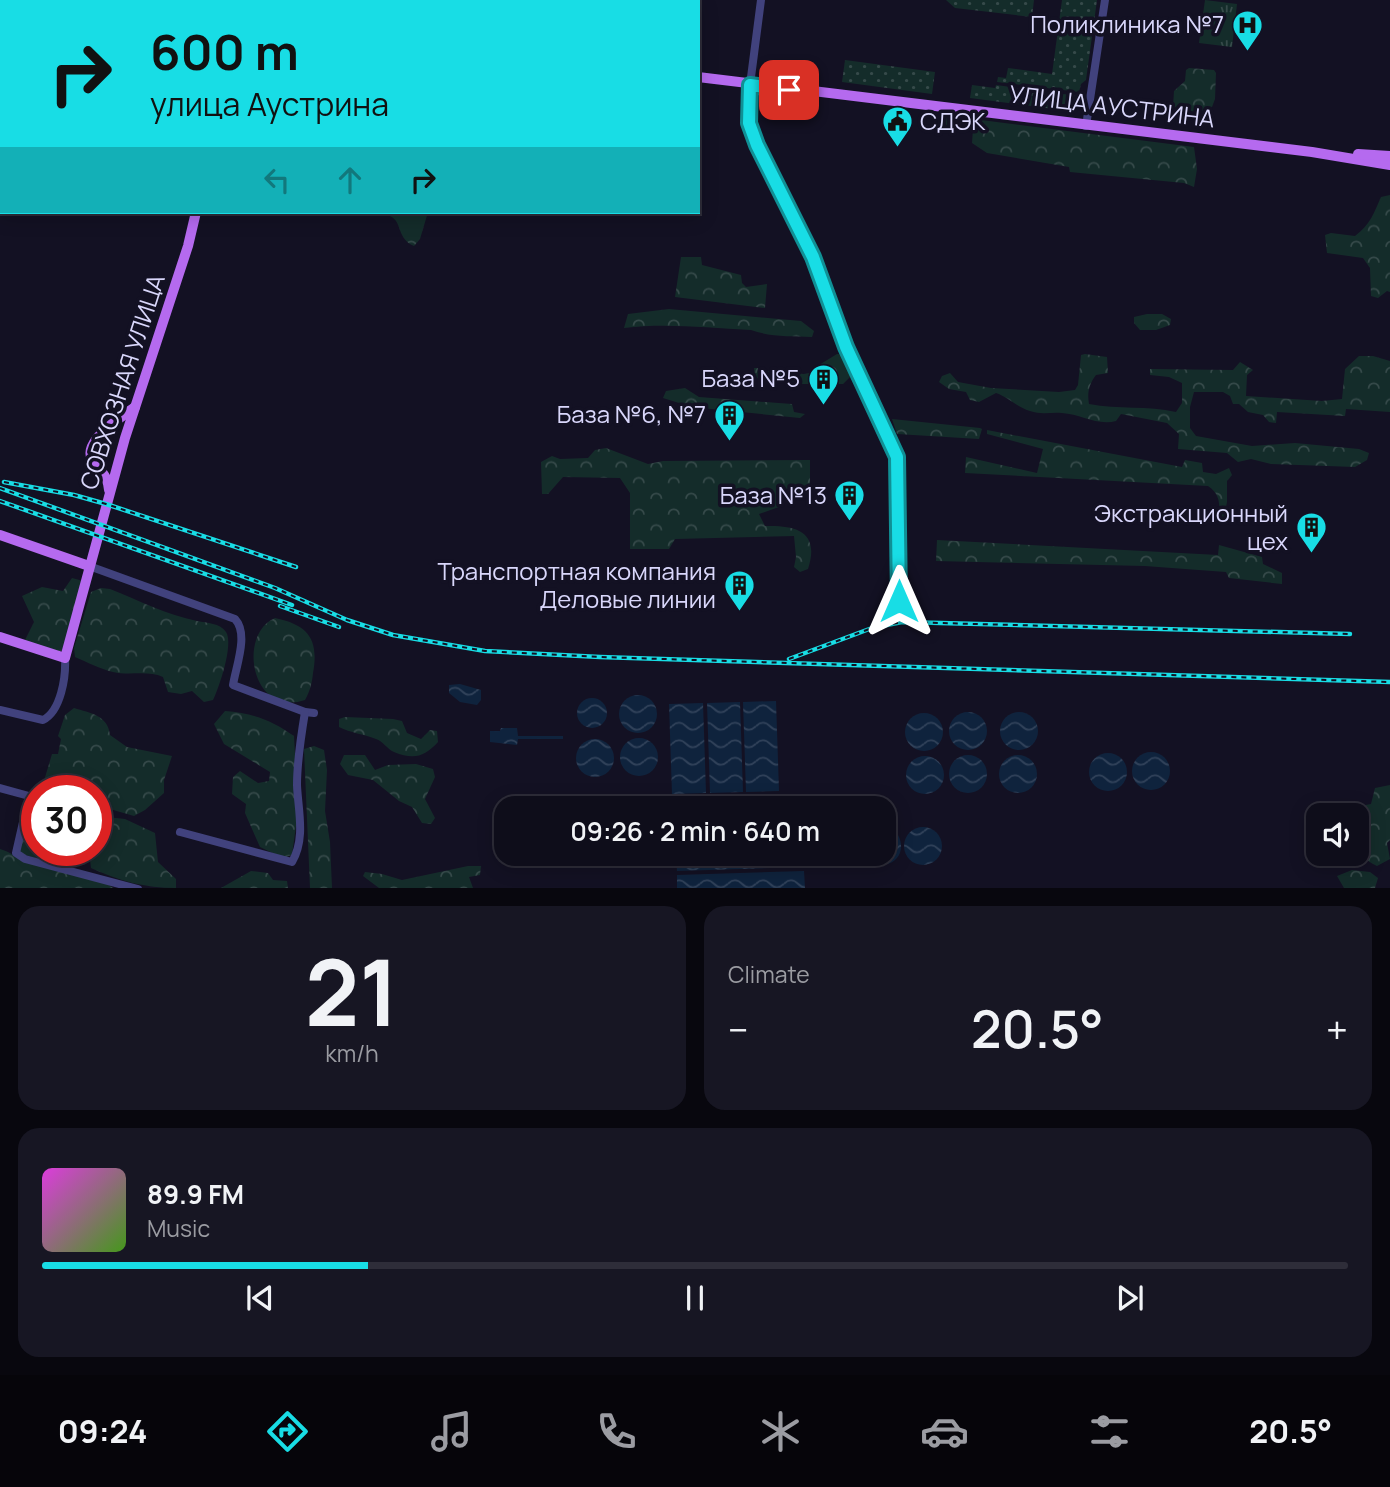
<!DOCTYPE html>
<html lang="en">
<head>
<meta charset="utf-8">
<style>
  body { margin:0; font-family:Manrope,sans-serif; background:#171623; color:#f1f3f6; height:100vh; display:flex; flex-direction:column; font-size:26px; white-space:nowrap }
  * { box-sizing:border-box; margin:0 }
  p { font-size:23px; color:#9b9ca2 }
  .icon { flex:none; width:38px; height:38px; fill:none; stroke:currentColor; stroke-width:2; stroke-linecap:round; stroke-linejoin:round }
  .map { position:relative; height:888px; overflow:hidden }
  .side { display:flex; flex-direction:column; gap:18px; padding:18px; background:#08070e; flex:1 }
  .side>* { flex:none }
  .guide { position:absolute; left:0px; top:0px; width:700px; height:214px; box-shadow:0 4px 18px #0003,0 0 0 2px #2e2d39; background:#18dde5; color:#111; overflow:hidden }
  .controls { position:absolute; left:1306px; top:803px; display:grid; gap:14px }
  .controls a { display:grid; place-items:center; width:63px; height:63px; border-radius:14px; background:#0e0d1a; box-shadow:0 4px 18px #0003,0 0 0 2px #2e2d39; font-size:35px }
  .speed { position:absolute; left:21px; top:775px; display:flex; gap:14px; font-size:35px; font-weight:700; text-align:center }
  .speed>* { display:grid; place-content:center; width:91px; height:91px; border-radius:50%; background:#0e0d1a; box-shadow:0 4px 18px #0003,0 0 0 2px #2e2d39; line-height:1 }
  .speed .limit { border:10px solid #d22; background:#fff; color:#111 }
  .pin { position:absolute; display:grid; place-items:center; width:60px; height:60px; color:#fff; margin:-30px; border-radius:14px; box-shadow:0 4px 10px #0006 }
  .me { position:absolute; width:77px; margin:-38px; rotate:0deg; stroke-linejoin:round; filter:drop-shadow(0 0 5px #0008) }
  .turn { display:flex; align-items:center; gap:24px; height:147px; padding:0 35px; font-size:32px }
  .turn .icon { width:91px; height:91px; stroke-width:2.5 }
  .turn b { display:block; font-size:49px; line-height:60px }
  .lanes { display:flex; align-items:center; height:66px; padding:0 35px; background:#0003; justify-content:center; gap:35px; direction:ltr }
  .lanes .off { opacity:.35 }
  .big { font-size:52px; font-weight:600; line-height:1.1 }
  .side .tile { flex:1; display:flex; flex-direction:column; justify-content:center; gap:10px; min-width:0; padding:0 24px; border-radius:21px; background:#171623 }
  .side .dial { align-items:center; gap:0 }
  .dial b { font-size:91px; line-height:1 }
  .song { display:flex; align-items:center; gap:21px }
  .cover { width:84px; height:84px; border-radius:10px; background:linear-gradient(135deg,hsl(300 70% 55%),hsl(100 70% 35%)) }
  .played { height:7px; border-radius:4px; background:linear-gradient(90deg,#18dde5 25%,#2e2d39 25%) }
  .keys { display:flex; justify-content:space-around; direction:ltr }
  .heat { display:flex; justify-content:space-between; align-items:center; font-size:38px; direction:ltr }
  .side .tiles { flex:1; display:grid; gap:18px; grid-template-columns:1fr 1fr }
  .tile:last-child { grid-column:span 2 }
  .trip { position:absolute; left:494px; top:796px; width:402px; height:70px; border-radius:21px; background:#0e0d1a; box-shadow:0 4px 18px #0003,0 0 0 2px #2e2d39; font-weight:600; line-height:70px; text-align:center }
  .tab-bar { display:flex; height:112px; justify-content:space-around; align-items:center; background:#06050a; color:#9b9ca2 }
  .tab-bar .icon { width:49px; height:49px }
  .tab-bar .selected { color:#18dde5 }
  .tab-bar b { font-size:32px; color:#f1f3f6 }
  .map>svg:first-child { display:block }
  .grass { fill:url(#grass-dots) }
  .forest { fill:url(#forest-crowns) }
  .park { fill:url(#park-tufts) }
  .water { fill:url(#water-waves) }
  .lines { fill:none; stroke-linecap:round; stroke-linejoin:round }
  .stream { stroke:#0f233d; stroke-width:2 }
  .minor { stroke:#41427d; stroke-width:8 }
  .major { stroke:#b56aef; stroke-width:10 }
  .rail-casing { stroke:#18dde5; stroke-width:4.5 }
  .rail { stroke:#131123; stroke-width:2; stroke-dasharray:5; stroke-linecap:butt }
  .route-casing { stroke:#109095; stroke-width:18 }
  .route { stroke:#18dde5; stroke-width:12 }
  .labels { text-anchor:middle; stroke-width:7; stroke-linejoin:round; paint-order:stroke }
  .poi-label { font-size:24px; fill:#d9d7fb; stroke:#131123; text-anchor:end }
  .street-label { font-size:24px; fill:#d9d7fb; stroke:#131123 }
</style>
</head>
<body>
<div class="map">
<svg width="1390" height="889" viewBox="0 0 1390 889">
  <defs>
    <pattern id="grass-dots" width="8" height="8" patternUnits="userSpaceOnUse" patternTransform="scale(1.75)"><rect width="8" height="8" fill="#142c2a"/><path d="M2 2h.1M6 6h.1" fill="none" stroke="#364a4a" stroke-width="1.8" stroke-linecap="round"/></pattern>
    <pattern id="forest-crowns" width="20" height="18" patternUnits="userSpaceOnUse" patternTransform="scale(1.75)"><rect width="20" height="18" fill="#142c2a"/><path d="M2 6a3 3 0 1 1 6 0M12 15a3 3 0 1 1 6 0" fill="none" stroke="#364a4a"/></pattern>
    <pattern id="park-tufts" width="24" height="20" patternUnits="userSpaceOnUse" patternTransform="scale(1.75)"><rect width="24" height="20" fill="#142c2a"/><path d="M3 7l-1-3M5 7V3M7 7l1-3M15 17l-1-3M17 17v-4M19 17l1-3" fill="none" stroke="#364a4a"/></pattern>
    <pattern id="water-waves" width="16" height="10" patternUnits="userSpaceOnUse" patternTransform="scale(1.75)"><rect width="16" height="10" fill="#0f233d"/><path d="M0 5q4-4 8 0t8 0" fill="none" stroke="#31425a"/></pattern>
  </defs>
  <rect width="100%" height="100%" fill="#131123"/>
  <g class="grass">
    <polygon points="946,0 1034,0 1032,17 955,8"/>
    <polygon points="1062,0 1097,0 1086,80 1081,84 1079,92 997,82 998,77 1006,78 1008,68 1052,74"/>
    <polygon points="845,60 935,72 932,94 842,82"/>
    <polygon points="972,85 995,88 996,85 1078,96 1076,112 970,98"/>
  </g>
  <g class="forest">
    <polygon points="1189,68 1214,70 1216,73 1215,99 1209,115 1173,107 1174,91 1185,81 1186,70"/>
    <polygon points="942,115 1194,147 1197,169 1194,187 1184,183 1070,172 1069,167 987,153 972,143 973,129 940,125"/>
    <path d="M1390,195v97l-3,-1 -9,7 -7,-2 -1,-28 -7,-10 -36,-5 -2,-18 6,-2 24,3c15,-11 19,-23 26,-39z"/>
    <path d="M350,212h78l-8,27 -6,7c-18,-8 -11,-24 -24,-30 -9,-5 -28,-1 -40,-4z"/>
    <polygon points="681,257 701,257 702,265 741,275 742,283 746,287 767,284 765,308 675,297"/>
    <path d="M669,309l132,12 13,10 -2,6c-21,-1 -42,0 -61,-7 -43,-2 -85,-7 -127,-2l4,-14z"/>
    <polygon points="1147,314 1162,314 1171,319 1170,325 1156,330 1140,330 1134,323 1134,317"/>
    <polygon points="837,354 846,355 853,374 843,384 801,384 755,378 754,368 759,368 760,373 766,373 767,371 804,374 814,372 819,365"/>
    <path d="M1085,354l22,3 1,16 -12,2c-7,9 -9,18 -7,29 29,6 58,1 87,8l6,-9v-20l-13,-6 -19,-2v-6l83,1 7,-8 13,8 -6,5 -1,21 76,5 20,-2 3,-30 14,-13h14l17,5v51l-44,-3 -1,7 -68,-4 -1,11 -7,-1 -6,-7 -15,-3 -9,-8h-6l-3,-8 -7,-4h-29l-4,15v21l6,8 56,10 43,-3 64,6 10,4 -2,7 -12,7 -84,-3 -20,-5 -13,3 -11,-9 -49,-4 1,-15 -12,-11 -46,-9 -5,7c-19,5 -35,-7 -54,-8 -12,-1 -20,2 -32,-2 -13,-4 -22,-14 -34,-18l-17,9 -9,-2 -4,-8 -17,-3 -10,-7 3,-6 8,-3 8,9 33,6 68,4 16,-2 3,-5 3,-30z"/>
    <polygon points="685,388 699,397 792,404 794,412 805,414 800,418 692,407 663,398 666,391"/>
    <polygon points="892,419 980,428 982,429 979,439 897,434"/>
    <path d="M987,430l195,37 3,-7 17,3 1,9 13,2 13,-6 3,7 -5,6v21l-3,15 -4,-1c-1,-14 0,-22 -12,-30l-243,-13 1,-16 71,16 6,-24 -56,-15z"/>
    <path d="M606,448l42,16 15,-3 147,-1v35l-24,5 -7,7 -20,7 6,12c32,-1 55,6 43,43l-8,3 -6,-5 2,-10 -2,-21 -119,3 -6,10h-39v-56l-10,-15 -57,-1 -15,17h-6l-1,-32 11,-6 8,3 28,-1 7,-8z"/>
    <polygon points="937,540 1218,555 1219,545 1262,557 1263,564 1282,573 1282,584 1229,578 1226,572 1145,566 936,561"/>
    <polygon points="72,578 83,581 64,650 52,653 24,642 34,622 22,596 42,587 63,591"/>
    <path d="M101,588l9,1c28,11 57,26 87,32 10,2 23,2 29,11 8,12 -7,56 -13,68l-9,2 -12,-11 -11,3 -13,-2 -5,-15c-15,-7 -34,-1 -50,-5 -13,-3 -26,-10 -38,-15l-1,-9 17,-56z"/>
    <path d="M275,618c34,7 44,22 38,55 -1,10 -3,18 -8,27 -54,18 -68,-66 -30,-82z"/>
    <path d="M74,708c16,5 34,7 36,27l17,12 45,9 -8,24v13l-19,17 -11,6 -38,-11v-14h-55l11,-37h6l3,-15 -3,-3 7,-21z"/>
    <path d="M225,711c27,2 47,9 69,25l4,75 -6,44 -9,3 -23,-11 -15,-34 1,-9 -14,-10 1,-17 7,-6 18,12 11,-2 1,-9 -46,-28 -10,-20z"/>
    <path d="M345,717l48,2 9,2 5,12 14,6 9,-9 7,1 1,11c-14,15 -24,18 -44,10 -7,-3 -11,-11 -18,-13 -13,-5 -25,-6 -37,-12v-8z"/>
    <polygon points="314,746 324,750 327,770 325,811 330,842 332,888 310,888 304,749"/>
    <polygon points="344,755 365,755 375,770 388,765 416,764 433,769 435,777 425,799 435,818 431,824 422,823 412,807 399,801 373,780 348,775 340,764"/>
    <path d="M1390,785v55l-3,3 3,16 -13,7c-22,-10 -21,-28 -21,-50l-9,-1 3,-7 21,-4 4,-16z"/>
    <polygon points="34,798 37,799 37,850 45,851 42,860 19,853 31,801"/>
    <path d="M98,816l27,3 30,14 3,29 18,17v9c-31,0 -57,-7 -85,-20l-2,-17 7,-1v-33z"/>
    <path d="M0,849c10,3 16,8 25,12 26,12 66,7 88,27h-113z"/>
    <polygon points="468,866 481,866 480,875 469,877 473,888 379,888 363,876 365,872 382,874 402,880"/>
    <polygon points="1352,870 1370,872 1378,878 1375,888 1344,888 1337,876"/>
    <polygon points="251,871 268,873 273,880 287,881 288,888 221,888"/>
  </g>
  <polygon class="park" points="1205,0 1237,4 1232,47 1199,43"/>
  <g class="water">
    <polygon points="460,684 481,690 481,700 477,705 460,702 449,693 449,685"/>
    <circle cx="638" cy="714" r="19"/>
    <circle cx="592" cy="713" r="15"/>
    <polygon points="776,701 779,791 746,792 743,702"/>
    <polygon points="740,702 743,792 710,793 707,703"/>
    <polygon points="703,703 706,793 672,794 669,704"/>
    <circle cx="968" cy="731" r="19"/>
    <circle cx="1019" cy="731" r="19"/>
    <circle cx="924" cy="732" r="19"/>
    <polygon points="501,728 517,728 518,736 563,736 563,739 518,739 517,745 490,742 490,731 500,731"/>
    <circle cx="639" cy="757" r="19"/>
    <circle cx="595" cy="758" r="19"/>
    <circle cx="1151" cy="771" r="19"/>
    <circle cx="1108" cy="772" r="19"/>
    <circle cx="1018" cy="774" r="19"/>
    <circle cx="968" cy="774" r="19"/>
    <circle cx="925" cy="775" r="19"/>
    <circle cx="923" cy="846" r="19"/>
    <path d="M884,828l14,7c13,24 -18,42 -32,19h18z"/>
    <polygon points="676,854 800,854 801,867 677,871"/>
    <polygon points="804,871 805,888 677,888 677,875"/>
  </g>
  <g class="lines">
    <g class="stream">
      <polyline points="0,1 4,2"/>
      <polyline points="52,2 55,0"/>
    </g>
    <g class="minor">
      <polyline points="761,0 750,85 749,123 757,145 813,257 846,347 897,457 899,601"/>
      <polyline points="1086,126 1105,0"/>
      <path d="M89,566l146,53c14,15 1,47 -2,66l72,27 9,1"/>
      <path d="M0,710l43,10c18,-9 23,-43 22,-62"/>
      <polyline points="0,788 29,796 16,853 25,859 138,889"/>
      <path d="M180,832l112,30c14,-24 6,-52 5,-77 0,-25 4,-49 8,-73"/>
    </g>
    <g class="major">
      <polyline points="238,0 248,2"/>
      <polyline points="216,2 216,0"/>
      <polyline points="698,77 1312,152 1390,165"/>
      <polyline points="1358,154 1390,156"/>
      <path d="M109,490c-1,-14 -8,-18 -16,-29 -13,-19 29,-44 42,-54"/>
      <polyline points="0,535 89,566"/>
      <polyline points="0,637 65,658 125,438 188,246 196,212"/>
    </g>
    <defs>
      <g id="rail">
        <polyline points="4,482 74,495 106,504 296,567"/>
        <polyline points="0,488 275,588 347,620 393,635 485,651 600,657 1390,682"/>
        <polyline points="0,501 292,605"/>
        <polyline points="280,606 339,627"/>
        <polyline points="789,659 872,628 902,622 1350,634"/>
      </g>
    </defs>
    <use href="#rail" class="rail-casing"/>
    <use href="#rail" class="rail"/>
  </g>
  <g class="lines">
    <defs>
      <polyline id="route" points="789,90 750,85 749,123 757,145 813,257 846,347 897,457 899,601"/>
    </defs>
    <use href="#route" class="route-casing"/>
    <use href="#route" class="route"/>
  </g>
  <defs>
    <symbol id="hospital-pin" viewBox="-11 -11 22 30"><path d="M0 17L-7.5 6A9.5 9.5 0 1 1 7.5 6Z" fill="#18dde5" stroke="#131123"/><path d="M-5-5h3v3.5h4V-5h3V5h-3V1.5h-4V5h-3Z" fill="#111"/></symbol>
    <symbol id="civic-pin" viewBox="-11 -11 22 30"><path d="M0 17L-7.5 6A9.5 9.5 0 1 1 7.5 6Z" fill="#18dde5" stroke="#131123"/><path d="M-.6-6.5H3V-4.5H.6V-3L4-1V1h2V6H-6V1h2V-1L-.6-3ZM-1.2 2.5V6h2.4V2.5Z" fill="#111"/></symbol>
    <symbol id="building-pin" viewBox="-11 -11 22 30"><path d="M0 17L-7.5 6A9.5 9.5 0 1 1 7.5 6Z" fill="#18dde5" stroke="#131123"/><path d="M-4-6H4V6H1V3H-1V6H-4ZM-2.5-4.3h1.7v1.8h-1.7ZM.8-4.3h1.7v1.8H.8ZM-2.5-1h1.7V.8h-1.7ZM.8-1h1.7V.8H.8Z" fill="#111"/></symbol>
  </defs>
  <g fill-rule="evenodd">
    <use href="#hospital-pin" x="1230" y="8" width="35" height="47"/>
    <use href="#civic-pin" x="880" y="104" width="35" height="47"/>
    <use href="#building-pin" x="806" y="362" width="35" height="47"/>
    <use href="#building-pin" x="712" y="398" width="35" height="47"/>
    <use href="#building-pin" x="832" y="478" width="35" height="47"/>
    <use href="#building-pin" x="1294" y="510" width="35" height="47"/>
    <use href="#building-pin" x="722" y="568" width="35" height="47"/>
  </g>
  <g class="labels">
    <g class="poi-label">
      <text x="1224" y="33">Поликлиника №7</text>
      <text x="920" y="130" text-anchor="start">СДЭК</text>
      <text x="800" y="387">База №5</text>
      <text x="706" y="423">База №6, №7</text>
      <text x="827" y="504">База №13</text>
      <text x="1288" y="522">Экстракционный<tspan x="1288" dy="28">цех</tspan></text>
      <text x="716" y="580">Транспортная компания<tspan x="716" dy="28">Деловые линии</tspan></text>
    </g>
    <g class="street-label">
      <text transform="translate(1112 107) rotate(7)" y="8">УЛИЦА АУСТРИНА</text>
      <text transform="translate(123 382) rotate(-72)" y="8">СОВХОЗНАЯ УЛИЦА</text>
    </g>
  </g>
</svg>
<div class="controls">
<a><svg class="icon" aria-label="sound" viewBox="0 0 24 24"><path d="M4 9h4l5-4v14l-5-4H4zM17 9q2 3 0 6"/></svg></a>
</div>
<div class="speed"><div class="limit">30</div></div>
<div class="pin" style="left:789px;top:90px;background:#d93025"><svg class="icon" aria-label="arrive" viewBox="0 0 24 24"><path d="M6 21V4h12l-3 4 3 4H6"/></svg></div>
<svg class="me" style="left:899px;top:601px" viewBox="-20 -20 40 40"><path d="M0-17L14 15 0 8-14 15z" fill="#18dde5" stroke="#fff" stroke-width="4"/></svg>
<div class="trip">09:26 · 2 min · 640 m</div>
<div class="guide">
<div class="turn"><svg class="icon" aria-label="right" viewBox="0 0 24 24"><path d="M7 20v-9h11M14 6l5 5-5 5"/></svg><div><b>600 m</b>улица Аустрина</div></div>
<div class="lanes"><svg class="icon off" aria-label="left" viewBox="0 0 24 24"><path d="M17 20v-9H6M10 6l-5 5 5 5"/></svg><svg class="icon off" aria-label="ahead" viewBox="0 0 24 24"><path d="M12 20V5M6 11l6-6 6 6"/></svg><svg class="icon" aria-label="right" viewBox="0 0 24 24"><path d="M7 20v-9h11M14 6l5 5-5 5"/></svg></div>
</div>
</div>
<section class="side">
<div class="tiles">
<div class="tile dial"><b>21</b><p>km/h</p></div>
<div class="tile"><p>Climate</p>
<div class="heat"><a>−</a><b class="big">20.5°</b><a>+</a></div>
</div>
<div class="tile">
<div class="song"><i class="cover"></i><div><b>89.9 FM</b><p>Music</p></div></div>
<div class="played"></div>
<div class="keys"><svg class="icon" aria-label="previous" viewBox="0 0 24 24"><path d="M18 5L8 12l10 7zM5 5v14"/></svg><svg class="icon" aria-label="pause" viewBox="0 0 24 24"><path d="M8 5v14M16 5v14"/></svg><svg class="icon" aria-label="next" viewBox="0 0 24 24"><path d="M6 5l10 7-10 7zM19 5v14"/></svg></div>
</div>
</div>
</section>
<nav class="tab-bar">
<b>09:24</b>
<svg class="icon selected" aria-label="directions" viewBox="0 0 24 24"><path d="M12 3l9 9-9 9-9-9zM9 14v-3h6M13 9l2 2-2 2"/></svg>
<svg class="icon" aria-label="music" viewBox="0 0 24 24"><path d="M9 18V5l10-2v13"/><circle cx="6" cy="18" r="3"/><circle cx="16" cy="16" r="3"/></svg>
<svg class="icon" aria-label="phone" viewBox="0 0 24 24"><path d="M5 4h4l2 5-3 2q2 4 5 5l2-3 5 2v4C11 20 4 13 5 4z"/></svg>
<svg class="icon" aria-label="climate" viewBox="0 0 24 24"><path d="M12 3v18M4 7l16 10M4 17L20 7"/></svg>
<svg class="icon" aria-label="car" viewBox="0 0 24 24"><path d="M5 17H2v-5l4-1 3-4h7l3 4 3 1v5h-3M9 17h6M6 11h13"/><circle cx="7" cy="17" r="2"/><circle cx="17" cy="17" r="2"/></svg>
<svg class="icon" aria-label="filters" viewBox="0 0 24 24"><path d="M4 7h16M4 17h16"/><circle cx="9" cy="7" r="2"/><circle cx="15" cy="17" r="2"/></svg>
<b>20.5°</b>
</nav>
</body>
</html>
